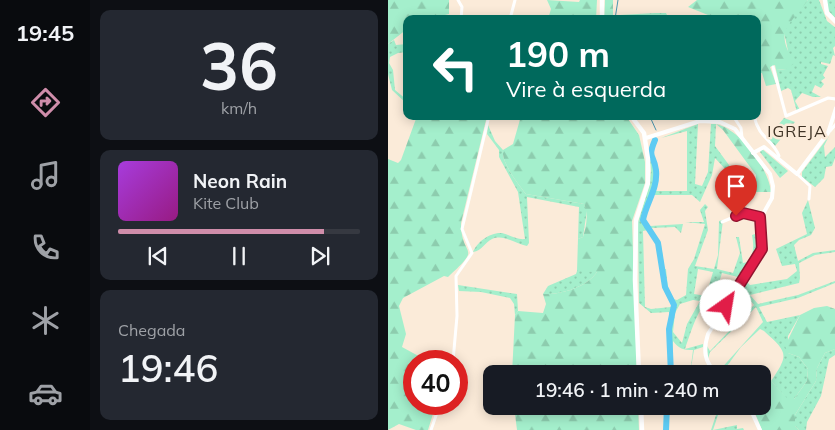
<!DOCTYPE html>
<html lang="pt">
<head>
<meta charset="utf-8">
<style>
  body { margin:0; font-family:Mulish,sans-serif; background:#242831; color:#f1f3f6; height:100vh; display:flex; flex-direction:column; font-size:19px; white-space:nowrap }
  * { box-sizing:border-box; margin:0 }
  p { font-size:16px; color:#9ea1a6 }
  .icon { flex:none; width:28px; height:28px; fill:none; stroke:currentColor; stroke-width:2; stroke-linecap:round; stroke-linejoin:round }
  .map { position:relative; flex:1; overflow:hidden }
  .sheet { display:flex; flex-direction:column; gap:10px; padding:10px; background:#0d0f14; width:298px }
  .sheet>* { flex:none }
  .banner { position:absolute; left:15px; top:15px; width:358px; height:105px; border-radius:10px; box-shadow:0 2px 12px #0003; background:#00695c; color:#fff; overflow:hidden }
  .speed { position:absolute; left:15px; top:350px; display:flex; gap:10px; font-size:25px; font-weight:700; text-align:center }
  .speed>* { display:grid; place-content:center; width:65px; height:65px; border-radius:50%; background:#171b24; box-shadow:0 2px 12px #0003; line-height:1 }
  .speed .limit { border:8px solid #d22; background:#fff; color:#111 }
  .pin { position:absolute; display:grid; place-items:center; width:42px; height:42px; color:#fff; margin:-51px -21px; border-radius:50% 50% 50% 0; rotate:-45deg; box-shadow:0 0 5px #0007 }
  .pin .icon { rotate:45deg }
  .me { position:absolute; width:55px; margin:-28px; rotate:32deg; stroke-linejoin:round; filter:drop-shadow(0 0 4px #0008) }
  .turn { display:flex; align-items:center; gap:18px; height:105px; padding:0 20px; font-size:22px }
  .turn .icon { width:65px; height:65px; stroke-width:2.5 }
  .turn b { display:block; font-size:35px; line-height:42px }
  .big { font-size:38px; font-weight:600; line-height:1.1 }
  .sheet .tile { flex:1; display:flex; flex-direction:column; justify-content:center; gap:8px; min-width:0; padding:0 18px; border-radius:10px; background:#242831 }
  .sheet .dial { align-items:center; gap:0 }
  .dial b { font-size:65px; line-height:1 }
  .song { display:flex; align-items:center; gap:15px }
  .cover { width:60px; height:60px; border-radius:8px; background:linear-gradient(135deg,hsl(280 70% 55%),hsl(310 70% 35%)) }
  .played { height:5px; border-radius:2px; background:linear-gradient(90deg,#cf8daa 85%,#363941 85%) }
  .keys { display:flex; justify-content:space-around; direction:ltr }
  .trip { position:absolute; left:95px; top:365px; width:288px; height:50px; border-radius:10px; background:#171b24; box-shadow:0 2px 12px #0003; font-weight:600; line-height:50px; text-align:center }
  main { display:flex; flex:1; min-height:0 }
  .tabs { display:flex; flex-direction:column; width:90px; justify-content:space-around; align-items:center; background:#090b0e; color:#9ea1a6 }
  .tabs .icon { width:35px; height:35px }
  .tabs .on { color:#cf8daa }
  .tabs b { font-size:22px; color:#f1f3f6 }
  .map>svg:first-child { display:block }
  .grass { fill:url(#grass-dots); fill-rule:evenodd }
  .forest { fill:url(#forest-firs) }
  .cemetery { fill:url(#cemetery-stones) }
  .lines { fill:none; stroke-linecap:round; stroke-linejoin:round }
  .stream { stroke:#4b96b0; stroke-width:1 }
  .river { stroke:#5ecbf3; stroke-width:6 }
  .minor { stroke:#fff; stroke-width:3 }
  .tertiary { stroke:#fff; stroke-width:4 }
  .secondary { stroke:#fff; stroke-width:4.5 }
  .route-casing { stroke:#92132f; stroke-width:12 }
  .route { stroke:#e11d48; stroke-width:9 }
  .labels { text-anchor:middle; stroke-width:5; stroke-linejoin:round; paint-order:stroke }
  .neighbourhood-label { font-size:16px; letter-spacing:1px; fill:#3f3325; stroke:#fbebd9 }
</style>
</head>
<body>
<main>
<nav class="tabs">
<b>19:45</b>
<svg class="icon on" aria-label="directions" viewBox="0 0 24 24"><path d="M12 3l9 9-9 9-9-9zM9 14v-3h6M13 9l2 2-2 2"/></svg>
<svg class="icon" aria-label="music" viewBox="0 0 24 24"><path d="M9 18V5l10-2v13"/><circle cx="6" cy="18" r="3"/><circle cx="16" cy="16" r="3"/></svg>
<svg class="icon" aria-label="phone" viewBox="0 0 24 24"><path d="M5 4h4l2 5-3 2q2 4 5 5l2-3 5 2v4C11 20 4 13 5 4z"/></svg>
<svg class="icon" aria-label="climate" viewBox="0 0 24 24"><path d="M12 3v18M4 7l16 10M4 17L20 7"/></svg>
<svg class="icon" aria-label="car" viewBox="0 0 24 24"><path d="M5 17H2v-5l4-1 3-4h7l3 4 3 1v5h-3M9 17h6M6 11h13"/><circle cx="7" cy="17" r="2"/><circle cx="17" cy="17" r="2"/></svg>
</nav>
<section class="sheet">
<div class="tile dial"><b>36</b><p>km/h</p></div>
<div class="tile">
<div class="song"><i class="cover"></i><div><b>Neon Rain</b><p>Kite Club</p></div></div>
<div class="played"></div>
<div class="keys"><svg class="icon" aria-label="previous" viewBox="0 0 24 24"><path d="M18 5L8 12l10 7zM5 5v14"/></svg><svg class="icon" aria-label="pause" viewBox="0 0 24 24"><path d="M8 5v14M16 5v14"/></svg><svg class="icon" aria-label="next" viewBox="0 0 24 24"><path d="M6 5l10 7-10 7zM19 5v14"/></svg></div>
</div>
<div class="tile"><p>Chegada</p><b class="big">19:46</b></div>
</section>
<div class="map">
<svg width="448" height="430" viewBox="0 0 448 430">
  <defs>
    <pattern id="grass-dots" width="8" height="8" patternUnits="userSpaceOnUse" patternTransform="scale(1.25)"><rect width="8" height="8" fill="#a4efcc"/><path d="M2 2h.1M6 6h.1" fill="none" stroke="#8dccae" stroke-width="1.8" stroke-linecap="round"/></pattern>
    <pattern id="forest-firs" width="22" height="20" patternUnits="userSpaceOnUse" patternTransform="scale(1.25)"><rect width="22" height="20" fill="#a4efcc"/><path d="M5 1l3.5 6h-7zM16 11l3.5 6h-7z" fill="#8dccae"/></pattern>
    <pattern id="cemetery-stones" width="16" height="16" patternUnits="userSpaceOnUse" patternTransform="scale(1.25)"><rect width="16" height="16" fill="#a4efcc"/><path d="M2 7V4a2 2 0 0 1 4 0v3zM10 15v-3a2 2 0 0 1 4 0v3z" fill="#8dccae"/></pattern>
  </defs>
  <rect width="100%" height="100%" fill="#fbebd9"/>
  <g class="grass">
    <polygon points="420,0 431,0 439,21 448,28 447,46 445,48 447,56 445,55 442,64 433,62 433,64 440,66 435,75 437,78 433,81 436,84 433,88 427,85 424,92 433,97 425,97 414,93 407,101 412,110 409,112 403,90 400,88 393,91 388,70 398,69 400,51 396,32 403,18"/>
    <polygon points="438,0 447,0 447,18 439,9"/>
    <polygon points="267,13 278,13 280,17 225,19 232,15"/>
    <polygon points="6,40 8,45 19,44 19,52 10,53 2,57 1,63 5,70 7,90 19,100 19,104 4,90 0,74 0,44"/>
    <path d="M310,124l-3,60 7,2 6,-14 3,-48h5l-1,22 25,34 -3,2 -22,-24 -3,17 -12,27 -8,-7h-38l-8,20v7l4,4 33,-2 -2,9 -6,-6 -24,1 10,17 3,20 -4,1 -3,-20 -9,-16 -5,1 2,76 6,2 20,-2v-4l-7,-14 -1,-20h3l2,19 5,11 4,1 9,-5 2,-26 6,-10 11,-35 -20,-2h19l-4,-12 5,-6 3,3 -3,4 3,19 -13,36 19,3 4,-14 1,-34 4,-1 -6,49 16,4 7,-20 -4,-16h3l4,26 5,-1c6,-9 6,-16 4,-27l3,-1 3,18 -31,48h-21c-12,20 -14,29 -21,49l18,-5v3l-9,3 -4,24 3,-24c-10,0 -14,-1 -20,-9l-1,33h-3v-62l-18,1 -12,-10 -1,-81 11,-36 2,-15 -2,-22 3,-8 6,-2c-9,19 -3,14 0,31 1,6 -2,15 -2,21h31v-60l-26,7zM310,269l15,3 -7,24 -12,-2zM334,273l16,4 -12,19h-11zM305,300l7,1 -13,23 -5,19 -9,-11 2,-19 5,-9z"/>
    <path d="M100,125l7,16 8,9c-2,12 15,34 23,44l58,10 3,6 -4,27 -5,2 1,-32 -52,-10 2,46 -2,3c-11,-2 -23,-12 -35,-7 -7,3 -10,12 -19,13 4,-10 17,-20 29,-19 8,2 15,7 23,6l-7,-47 -19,-35v-7l-12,-16z"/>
    <polygon points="441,136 436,146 437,157 447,147 447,158 444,166 438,167 436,178 427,187 414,177 414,172"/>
    <polygon points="374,149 400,171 392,178 372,152"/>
    <path d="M420,200l7,28 -4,7 -12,5 -5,5 4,16 15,-8 22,-3v2l-20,3 -16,8 1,15 -1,5 -49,12 8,9 40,-9 37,-14v2l-37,15 -39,9 8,15 33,-7 -12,21v17l11,4 9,12 -1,12 -13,18h-7l-16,-18c19,-27 16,-29 -7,-50l-4,-2 -19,18 -20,27 -3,-2 45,-50 -7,-15 -46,45 -2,7 -1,-13 3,5 44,-46 -14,-18 5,-7 5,5 37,-6 10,-8 -2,-7 -13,2 -6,-17 31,-15 -5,-21z"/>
    <path d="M202,270l7,2c-10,15 -36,23 -54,22l5,-8 28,-12 1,-3z"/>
    <polygon points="70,285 129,294 130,311 127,315 126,304 122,298 93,292 71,291"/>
    <polygon points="447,349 447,355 441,359 433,396 419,422 418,430 411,430 407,426 407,415 428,381 429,368 437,353"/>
    <polygon points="331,406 333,406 325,430 349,425 349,429 355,428 356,430 323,430"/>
  </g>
  <g class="forest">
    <polygon points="0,0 61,0 61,14 41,19 19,19 19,29 0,44"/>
    <polygon points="159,0 191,2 192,0 209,0 208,19 160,19 163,9"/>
    <polygon points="217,0 225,0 225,19 216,19"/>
    <path d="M309,0h111c-18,26 -35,30 -13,63l-9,6 -10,1 -1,-5 -5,2 6,17 -10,2 -4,-13 -5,1v-55h-39l-30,-12z"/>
    <path d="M29,116h70l-26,107c0,36 23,21 -13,54l-4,-1 -41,22 -4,8 7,28 -4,13 22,12 13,2h-23v43h22l-8,26h-12l-17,-6 -11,6v-271l10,4 3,-3z"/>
    <path d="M133,116h105l13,19 6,27v21l-13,38 5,153h-125l3,-59 3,-4 25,2 3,-9 -3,-10c18,1 44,-7 54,-22l-20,-1 1,-32 5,-2c3,-10 6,-23 1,-33l-58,-10c-8,-10 -25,-32 -23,-44l10,-6z"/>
    <path d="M328,124c24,5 53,45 55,68h-23v5h-10l-1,-15 3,-2 6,8h5l5,-5v-8l-33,-45z"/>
    <polygon points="439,306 447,309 447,349 437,353 429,368 428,381 407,415 407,426 411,430 374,430 364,406 374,406 374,389 383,381 399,398 406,399 419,381 420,369 411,357 400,353 397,346 412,315 426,308"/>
    <polygon points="126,406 250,406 251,430 129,430"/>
  </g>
  <polygon class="cemetery" points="396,118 407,122 387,146 379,138"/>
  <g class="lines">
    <g class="stream">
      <polyline points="227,19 230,0"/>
      <polyline points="255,116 263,119 268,130"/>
    </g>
    <g class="river">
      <path d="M267,140c-8,19 -1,14 1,30 2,19 -10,33 -13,50l15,23 7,44 9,18 -5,24 2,45"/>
      <polyline points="278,430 279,406"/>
    </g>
    <g class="minor">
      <polyline points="70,0 74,7 73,19"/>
      <polyline points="122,19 127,0"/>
      <polyline points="385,67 398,116 440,98 448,99"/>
      <polyline points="345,116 353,128 354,138"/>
      <path d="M366,116c5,23 19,23 25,40l-2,2"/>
      <polyline points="442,131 448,124"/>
      <polyline points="409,174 422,186 421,199"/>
      <polyline points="334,222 355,213 373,217"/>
      <polyline points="65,361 69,316 68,276 84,253 74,229 101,116"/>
      <polyline points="43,430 52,404"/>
    </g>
    <g class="tertiary">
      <path d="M258,138l54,-17 20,1 15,7 35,45 3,12 -1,12 -13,23 4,19 -1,9 -54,85c-5,16 -4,28 9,40"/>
      <polyline points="365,153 376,147 409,174 440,133 448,108"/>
      <polyline points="361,406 372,430"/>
    </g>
    <g class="secondary">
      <polyline points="437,0 439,13 448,22"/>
      <polyline points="214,19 214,0"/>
      <polyline points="243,116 256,133 260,159 260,183 248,220 247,280 251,374"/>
      <polyline points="253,406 254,430"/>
    </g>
  </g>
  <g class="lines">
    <defs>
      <polyline id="route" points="338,306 374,249 372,217 355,213 348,216"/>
    </defs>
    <use href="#route" class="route-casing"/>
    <use href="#route" class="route"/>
  </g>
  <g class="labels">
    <g class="neighbourhood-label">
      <text x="409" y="137">IGREJA</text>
    </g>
  </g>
</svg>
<div class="speed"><div class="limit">40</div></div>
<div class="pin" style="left:348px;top:216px;background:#d93025"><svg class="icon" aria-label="arrive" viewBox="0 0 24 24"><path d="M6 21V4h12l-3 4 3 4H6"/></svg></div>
<svg class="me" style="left:338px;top:306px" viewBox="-20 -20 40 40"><circle r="19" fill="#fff"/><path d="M0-13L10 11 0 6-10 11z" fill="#e11d48"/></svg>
<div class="trip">19:46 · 1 min · 240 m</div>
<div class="banner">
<div class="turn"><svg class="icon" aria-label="left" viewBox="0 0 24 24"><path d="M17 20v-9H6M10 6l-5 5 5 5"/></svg><div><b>190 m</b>Vire à esquerda</div></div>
</div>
</div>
</main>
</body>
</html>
